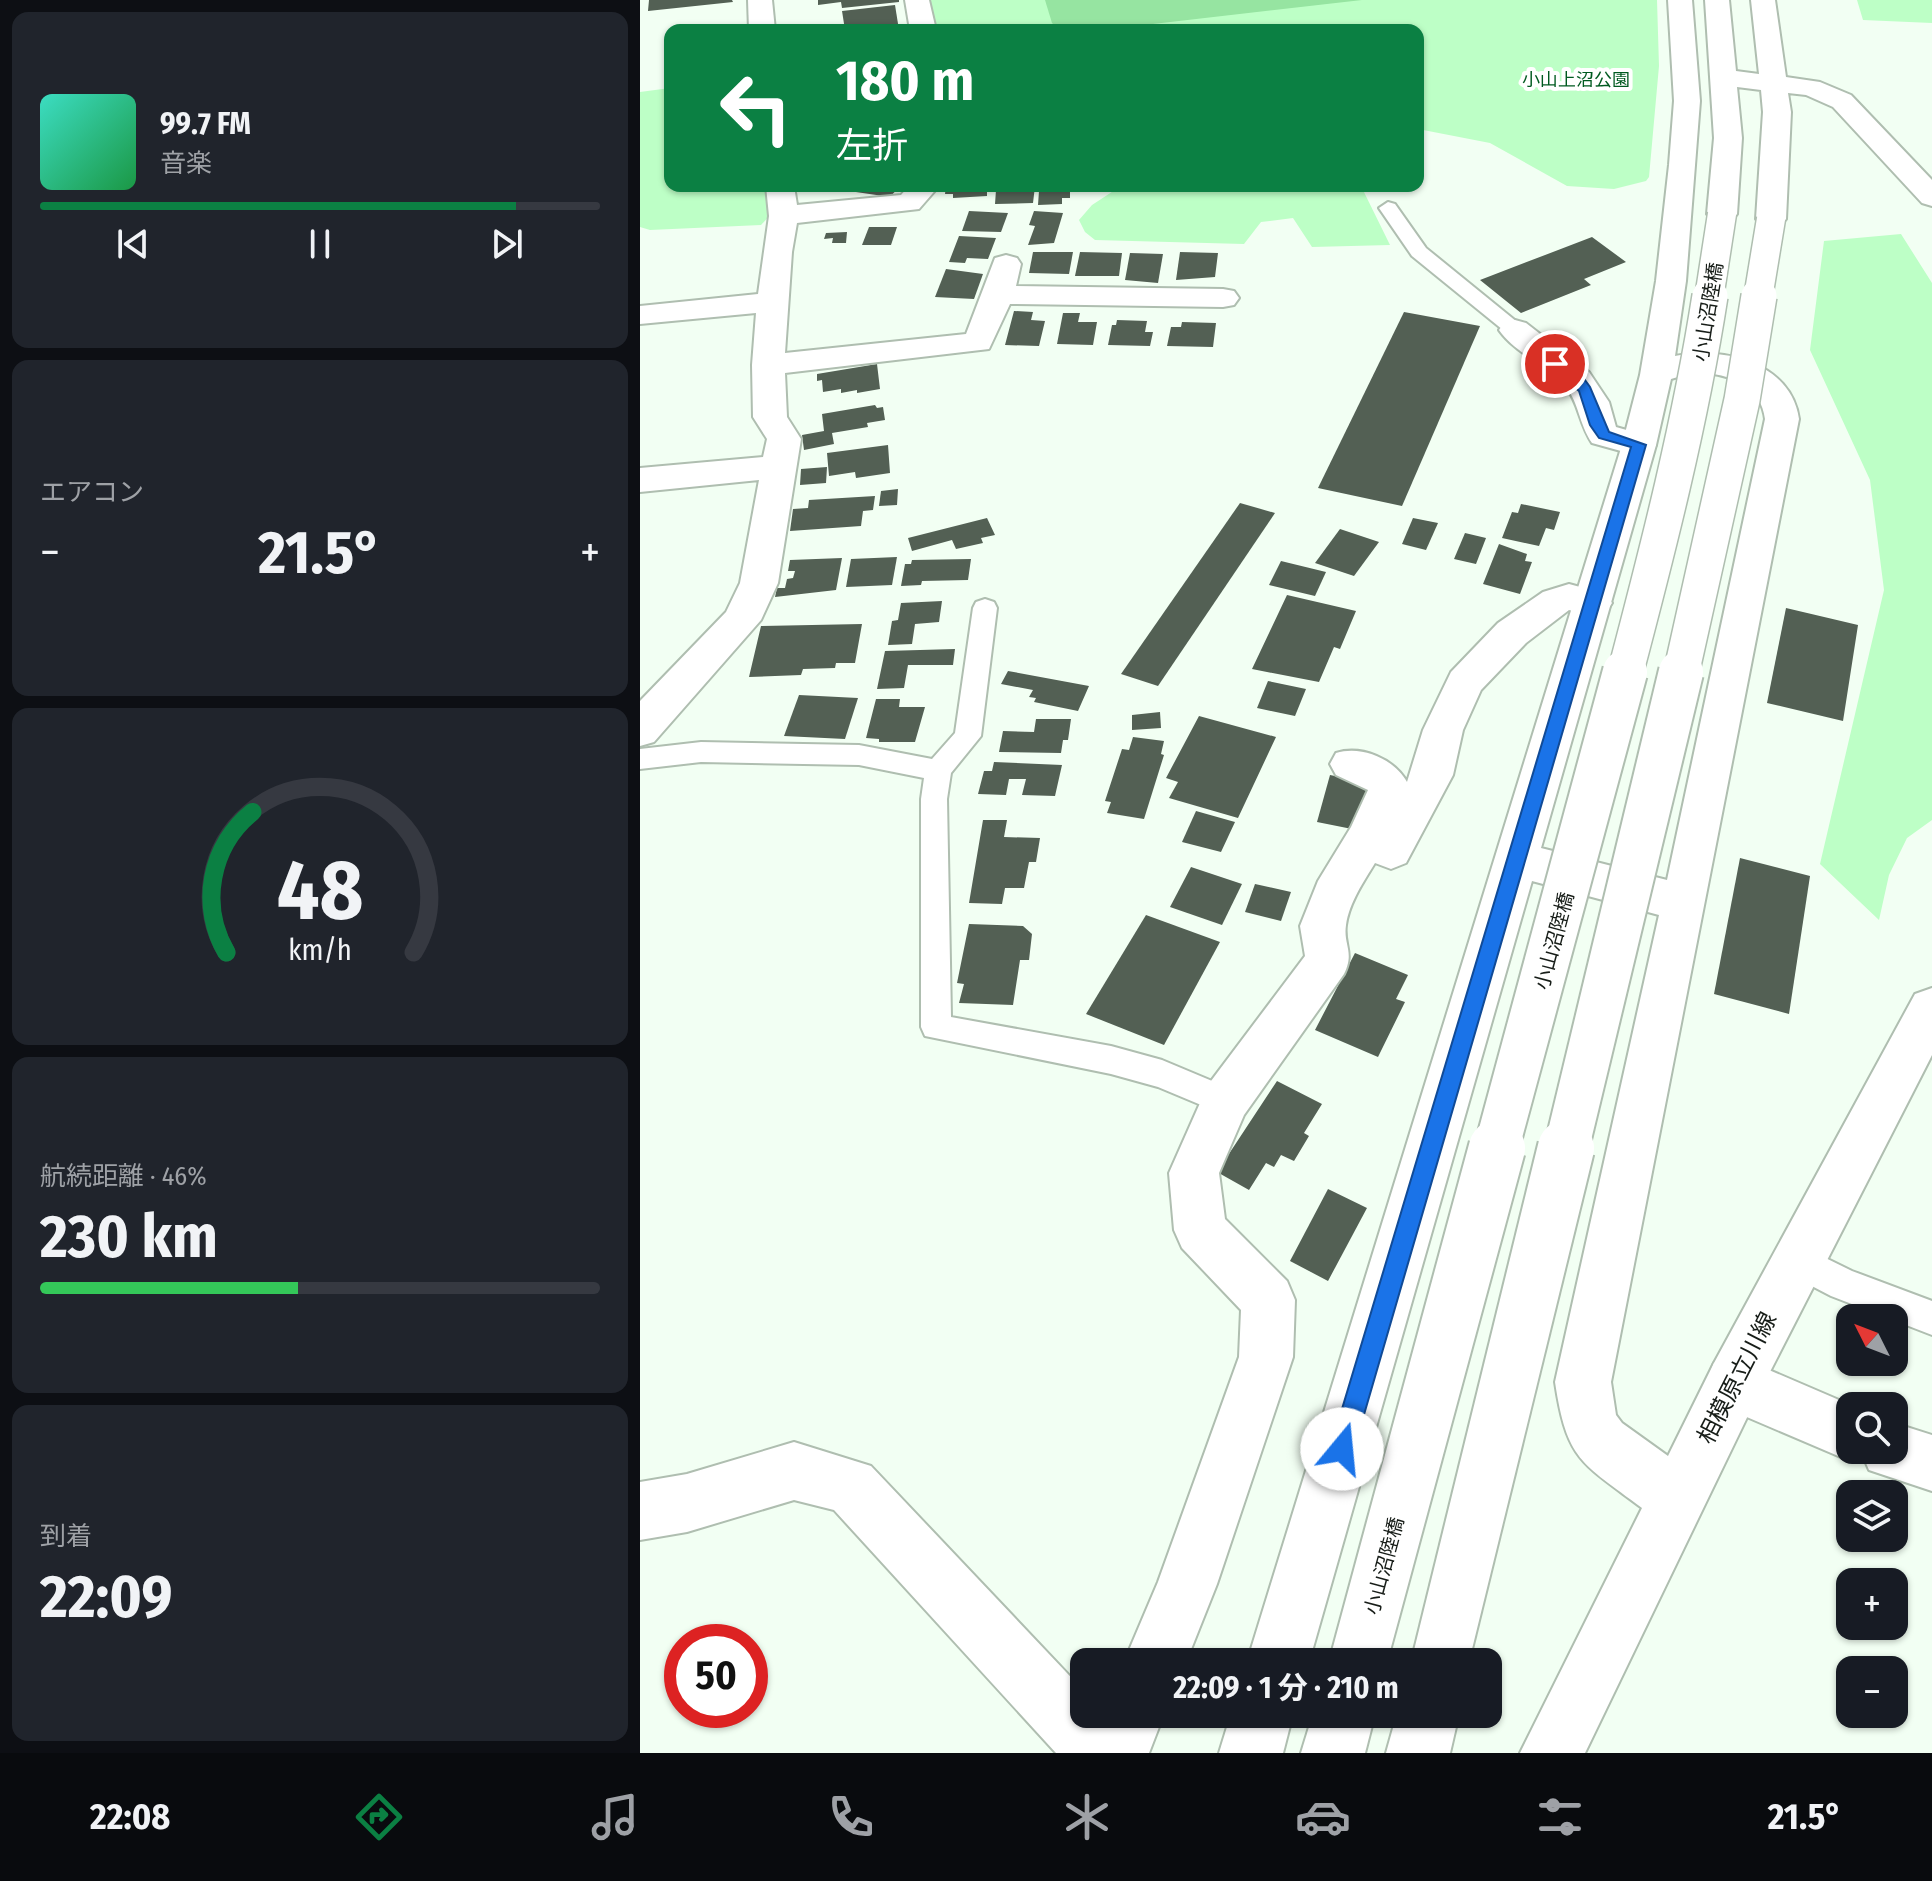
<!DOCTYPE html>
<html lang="ja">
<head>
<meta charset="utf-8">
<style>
  body { margin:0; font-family:"Fira Sans Condensed","Noto Sans JP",sans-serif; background:#20242c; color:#f1f3f6; height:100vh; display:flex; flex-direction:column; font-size:30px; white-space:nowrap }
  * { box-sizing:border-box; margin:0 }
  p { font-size:26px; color:#9ea1a6 }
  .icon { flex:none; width:44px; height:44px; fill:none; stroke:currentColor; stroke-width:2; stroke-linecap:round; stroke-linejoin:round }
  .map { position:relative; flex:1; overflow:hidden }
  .side { display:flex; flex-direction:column; gap:12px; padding:12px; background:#0d0f14; width:640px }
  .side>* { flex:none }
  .banner { position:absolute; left:24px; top:24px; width:760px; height:168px; border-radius:16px; box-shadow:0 2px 6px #0004; background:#0b8043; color:#fff; overflow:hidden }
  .needle { width:52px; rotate:312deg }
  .controls { position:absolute; left:1196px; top:1304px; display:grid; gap:16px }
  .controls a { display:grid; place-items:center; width:72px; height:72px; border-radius:16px; background:#171b24; box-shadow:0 2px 6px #0004; font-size:40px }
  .speed { position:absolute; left:24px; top:1624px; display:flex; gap:16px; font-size:40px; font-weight:700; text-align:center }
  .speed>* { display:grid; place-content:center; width:104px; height:104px; border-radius:50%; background:#171b24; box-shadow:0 2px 6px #0004; line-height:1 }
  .speed .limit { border:12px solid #d22; background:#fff; color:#111 }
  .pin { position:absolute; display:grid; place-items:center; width:68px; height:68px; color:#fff; margin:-34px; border:4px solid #fff; border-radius:50%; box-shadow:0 2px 8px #0007 }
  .me { position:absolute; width:88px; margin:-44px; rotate:17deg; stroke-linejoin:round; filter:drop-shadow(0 0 6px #0008) }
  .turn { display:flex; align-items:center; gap:28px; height:168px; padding:0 40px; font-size:36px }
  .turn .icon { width:104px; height:104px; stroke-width:2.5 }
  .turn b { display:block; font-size:56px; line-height:68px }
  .big { font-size:60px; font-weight:700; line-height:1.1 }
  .side .card { flex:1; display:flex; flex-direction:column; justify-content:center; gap:12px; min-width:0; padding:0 28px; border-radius:16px; background:#20242c }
  .side .dial { align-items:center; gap:0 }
  .dial svg { height:208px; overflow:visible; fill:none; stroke:#363941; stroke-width:7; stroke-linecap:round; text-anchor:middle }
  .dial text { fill:#f1f3f6; stroke:none }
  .song { display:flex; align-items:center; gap:24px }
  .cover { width:96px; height:96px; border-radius:12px; background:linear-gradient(135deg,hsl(170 70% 55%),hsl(140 70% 35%)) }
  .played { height:8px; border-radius:4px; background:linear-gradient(90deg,#0b8043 85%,#363941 85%) }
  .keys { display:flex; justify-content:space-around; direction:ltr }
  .heat { display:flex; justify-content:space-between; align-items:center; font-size:44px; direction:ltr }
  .charge { height:12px; border-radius:6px; background:linear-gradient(90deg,#34c759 46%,#363941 0) }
  .trip { position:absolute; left:430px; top:1648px; width:432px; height:80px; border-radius:16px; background:#171b24; box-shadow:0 2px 6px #0004; font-weight:700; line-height:80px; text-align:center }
  .dock { display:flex; height:128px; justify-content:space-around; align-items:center; background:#090b0e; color:#9ea1a6 }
  .dock .icon { width:56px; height:56px }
  .dock .on { color:#0b8043 }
  .dock b { font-size:36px; color:#f1f3f6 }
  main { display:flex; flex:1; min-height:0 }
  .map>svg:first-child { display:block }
  .green { fill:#bdffc6 }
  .water { fill:#96e4a1 }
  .building { fill:#536054 }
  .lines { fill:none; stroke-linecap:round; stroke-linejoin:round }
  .service-casing { stroke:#afbeb0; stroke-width:4 }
  .minor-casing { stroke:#afbeb0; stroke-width:4 }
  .secondary-casing { stroke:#afbeb0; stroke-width:4 }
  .service { fill:#fff; fill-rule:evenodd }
  .minor { fill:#fff; fill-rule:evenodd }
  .secondary { fill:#fff; fill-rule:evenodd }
  .secondary-bridge-far3-casing { stroke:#afbeb0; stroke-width:31; stroke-linecap:butt }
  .secondary-bridge-far2-casing { stroke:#afbeb0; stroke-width:38; stroke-linecap:butt }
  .secondary-bridge-far1-casing { stroke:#afbeb0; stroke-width:48; stroke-linecap:butt }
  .secondary-bridge-casing { stroke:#afbeb0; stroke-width:60; stroke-linecap:butt }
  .secondary-bridge-far3 { stroke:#fff; stroke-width:28 }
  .secondary-bridge-far2 { stroke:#fff; stroke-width:35 }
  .secondary-bridge-far1 { stroke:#fff; stroke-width:44 }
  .secondary-bridge { stroke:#fff; stroke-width:56 }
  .route { fill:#1a73e8; stroke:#114b97; stroke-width:2 }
  .labels { text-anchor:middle; stroke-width:8; stroke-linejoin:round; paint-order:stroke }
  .far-park-label { font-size:18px; fill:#005a20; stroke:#fff }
  .street-label { font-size:20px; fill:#171d18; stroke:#fff }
  .near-street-label { font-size:24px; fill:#171d18; stroke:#fff }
</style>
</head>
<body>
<main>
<section class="side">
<div class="card">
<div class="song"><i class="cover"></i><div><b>99.7 FM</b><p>音楽</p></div></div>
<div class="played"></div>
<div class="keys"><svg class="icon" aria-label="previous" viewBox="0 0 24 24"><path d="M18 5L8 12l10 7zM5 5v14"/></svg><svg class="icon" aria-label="pause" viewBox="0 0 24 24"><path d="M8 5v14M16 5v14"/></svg><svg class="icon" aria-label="next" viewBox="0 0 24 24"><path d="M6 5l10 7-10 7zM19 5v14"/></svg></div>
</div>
<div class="card"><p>エアコン</p>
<div class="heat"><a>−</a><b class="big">21.5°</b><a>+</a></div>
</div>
<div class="card dial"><svg viewBox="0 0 100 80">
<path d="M14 69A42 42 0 1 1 86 69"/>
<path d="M14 69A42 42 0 0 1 24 15" stroke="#0b8043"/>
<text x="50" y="56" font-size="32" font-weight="700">48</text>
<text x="50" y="72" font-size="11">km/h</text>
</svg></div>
<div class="card"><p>航続距離 · 46%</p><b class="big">230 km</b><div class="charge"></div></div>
<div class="card"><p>到着</p><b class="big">22:09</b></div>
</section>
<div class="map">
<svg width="1292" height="1753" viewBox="0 0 1292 1753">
  <rect width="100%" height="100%" fill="#f2fff3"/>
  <g class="green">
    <polygon points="290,0 1017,0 1019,66 1009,177 1006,181 974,189 927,186 850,143 778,129 778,30 295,30"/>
    <polygon points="1217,0 1292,0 1292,23 1223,20"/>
    <polygon points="30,88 30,186 128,186 135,210 121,225 10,230 0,227 0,92"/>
    <polygon points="481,186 721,186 750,245 672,247 653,218 621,222 604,244 455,240 445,232 439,220 452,205"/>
    <polygon points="1261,234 1292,283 1292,820 1267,838 1249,875 1239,920 1180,864 1244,590 1230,480 1170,350 1184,241"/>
  </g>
  <polygon class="water" points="405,0 722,0 461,30 419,30 412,23"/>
  <g class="building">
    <polygon points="9,0 92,0 93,2 8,11"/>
    <polygon points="178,0 259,0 259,2 202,8 201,2 178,5"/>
    <polygon points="255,5 259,30 205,30 202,11"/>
    <polygon points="213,186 260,186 250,197 209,191"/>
    <polygon points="306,186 347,186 347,196 313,198 313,194 305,194"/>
    <polygon points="364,186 395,186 393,203 355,204 356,190 364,190"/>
    <polygon points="404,186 430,186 430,198 422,198 422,204 398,205 399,191 404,191"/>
    <polygon points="329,211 368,213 361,232 322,231"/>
    <polygon points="394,211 423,213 414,243 388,245 395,226 389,225"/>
    <polygon points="229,227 257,227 251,245 222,245"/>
    <polygon points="207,232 206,243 192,243 193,238 184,239 186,233"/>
    <polygon points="319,236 356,238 348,259 327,258 325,263 309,262"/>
    <polygon points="952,237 986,262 944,279 951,285 881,313 840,280"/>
    <polygon points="393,252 433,252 429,274 389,273"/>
    <polygon points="440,252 482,253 479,276 435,276"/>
    <polygon points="540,252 578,253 575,277 536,280"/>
    <polygon points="490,253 523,254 518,283 485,280"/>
    <polygon points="306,269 343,274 334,299 295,297"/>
    <polygon points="374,311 393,312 391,320 405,321 399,346 365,345"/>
    <polygon points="764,312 840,326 762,506 678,488"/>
    <polygon points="423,313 440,313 438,322 457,322 453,345 417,344"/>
    <polygon points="477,320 507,321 505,332 513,332 510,346 468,345 472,325 476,325"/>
    <polygon points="542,322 576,323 573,347 527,346 531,327 541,327"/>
    <polygon points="237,364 240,389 217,393 217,390 201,393 201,389 183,392 182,380 177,381 177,374"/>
    <polygon points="235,405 237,408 243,407 245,420 227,423 228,427 192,433 194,444 164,450 162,435 184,431 182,414"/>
    <polygon points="248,445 250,473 216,478 215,472 189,476 187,453"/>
    <polygon points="187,467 186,483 160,485 161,469"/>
    <polygon points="258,489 257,505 239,506 241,491"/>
    <polygon points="235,496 233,510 223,511 221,526 150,531 153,509 168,508 169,500"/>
    <polygon points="600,503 635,513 518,686 481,674"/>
    <polygon points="881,504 920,512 914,530 906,528 899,546 862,538 872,512 878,513"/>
    <polygon points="347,518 355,535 341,538 343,543 316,549 312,540 272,551 268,538"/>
    <polygon points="773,518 798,523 786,550 762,544"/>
    <polygon points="700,529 739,542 714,576 675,563"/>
    <polygon points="825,533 846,538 836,564 814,559"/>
    <polygon points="859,544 887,554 885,561 892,562 880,594 843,584"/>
    <polygon points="257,557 252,585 206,587 211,559"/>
    <polygon points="202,558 196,590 135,597 137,588 145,588 147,579 153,578 155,571 148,571 150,560"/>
    <polygon points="331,559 328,580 282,581 281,585 261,586 265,564 271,564 272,560"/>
    <polygon points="641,561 686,572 675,596 629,585"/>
    <polygon points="647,595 716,611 700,649 694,647 679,682 612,669"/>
    <polygon points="302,601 299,622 275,624 272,644 248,645 252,621 258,620 261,603"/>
    <polygon points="1146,608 1218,625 1203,721 1127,703"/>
    <polygon points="222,624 215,663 196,663 195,668 163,669 161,675 109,677 121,626"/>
    <polygon points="315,649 313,665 268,665 264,688 237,689 245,651"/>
    <polygon points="368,671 449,686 438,711 394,702 396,698 389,697 393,690 361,684"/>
    <polygon points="628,681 666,689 655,716 617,708"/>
    <polygon points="159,695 218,698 205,739 144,736"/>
    <polygon points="236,699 260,699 259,707 285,707 275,742 239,742 239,739 226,738"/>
    <polygon points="520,712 521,728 492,730 492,715"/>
    <polygon points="559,716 636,737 598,818 529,798 538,782 526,778"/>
    <polygon points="396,719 431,719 428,740 423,740 421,753 359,752 363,731 394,732"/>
    <polygon points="493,737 524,741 521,754 524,755 504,819 467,813 471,802 465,801 482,749 489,750"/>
    <polygon points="354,762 422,765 415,796 382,795 386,779 369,779 366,795 338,794 344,771 352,771"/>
    <polygon points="690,775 735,784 722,831 677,822"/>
    <polygon points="556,811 595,822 581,852 542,842"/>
    <polygon points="343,820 367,820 364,837 400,838 396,862 389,862 384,888 365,888 362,904 329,903"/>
    <polygon points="1100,858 1170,876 1149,1014 1074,994"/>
    <polygon points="551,867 602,884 582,925 530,907"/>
    <polygon points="615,884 651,892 641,921 605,912"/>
    <polygon points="506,915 580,942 524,1045 446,1014"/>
    <polygon points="329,924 383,926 392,934 389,960 380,960 373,1005 319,1003 324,984 317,983"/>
    <polygon points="715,953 768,975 756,999 765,1002 738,1057 675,1030"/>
    <polygon points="637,1081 682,1104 664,1133 669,1136 654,1161 641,1155 634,1167 626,1163 609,1190 577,1172"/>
    <polygon points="688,1189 727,1208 688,1281 650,1261"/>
  </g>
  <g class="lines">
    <defs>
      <g id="service">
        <polygon points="748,202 755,204 786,248 882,326 885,330 882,334 868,334 772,256 739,208"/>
        <polygon points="345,599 354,602 357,608 341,736 311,773 307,799 311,1017 471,1046 522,1060 596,1091 601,1101 596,1111 585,1115 518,1087 471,1074 285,1036 281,1027 281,799 284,778 219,765 61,762 0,769 0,749 61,742 219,745 292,759 315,733 333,608 336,602"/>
        <polygon points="1157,1244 1212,1271 1292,1301 1292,1335 1191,1296 1145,1272 1140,1260 1145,1248"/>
      </g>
      <g id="minor">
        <polygon points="108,0 132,0 135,30 109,30"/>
        <polygon points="265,0 289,0 296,30 270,30"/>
        <polygon points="126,186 154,186 157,205 261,195 269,186 299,186 279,209 157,223 152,252 145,353 326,334 355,258 366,255 377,258 381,264 376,286 583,289 594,291 599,298 594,305 583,307 370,304 349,349 145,373 147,417 161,439 138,583 121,620 14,742 0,746 0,701 86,612 100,583 119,480 0,492 0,468 123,457 127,439 113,417 112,365 116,313 0,324 0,306 118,294 129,216"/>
        <path d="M875,320l11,3 63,49 20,30 7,25 35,10 5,8 -5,8 -12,3 -47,-13c-13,-19 -13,-40 -26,-56 -19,-22 -50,-33 -67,-57l5,-7z"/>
        <path d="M929,584l37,10 6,9 -6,9 -13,4 -24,-6 -43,33 -45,47 -18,40 -10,45 -47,88 -15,6 -16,-6c-11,18 -26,40 -29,62 -3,20 9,27 -2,49l-100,141 -25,58 6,46 62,62 8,19 -2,57 -76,227 -31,78h-62l34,-80 81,-225 2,-47 -59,-62 -8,-18 -5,-57 39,-88 97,-129 -5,-30 18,-45 33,-54 17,-37 -32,-15 -6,-11 6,-11c26,-8 58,6 71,29l16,-52 28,-58 47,-49 45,-31z"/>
        <polygon points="1094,1355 1213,1406 1210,1406 1210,1450 1254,1450 1254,1423 1292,1435 1292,1491 1229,1470 1223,1456 1210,1461 1074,1403 1066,1383 1074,1363"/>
        <polygon points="154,1442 231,1466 444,1691 444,1714 524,1714 509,1753 416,1753 194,1510 154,1500 47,1532 0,1540 0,1482 47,1474"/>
      </g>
      <g id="secondary">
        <path d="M1028,0h24l8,101 -14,180 -11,75c49,-10 116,7 124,63l-188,963 5,33 6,8 46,33 46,-93 201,-369 17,-6v67l-178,348 -169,350h-65l122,-245c-61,-46 -75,-47 -87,-126l104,-467 -127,-34 -223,781h-62l375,-1217 18,-70 16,-94 13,-116 5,-64zM1065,373c30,3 56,14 60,46l-98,461 -126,-32 115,-403 15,-66 17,-5z"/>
        <polygon points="1065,0 1089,0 1096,71 1119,74 1111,0 1135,0 1146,77 1180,82 1211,95 1292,180 1292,206 1282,203 1193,107 1166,95 1148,93 1151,112 1146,219 1141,225 1131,228 1121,225 1116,219 1123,112 1121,90 1097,87 1102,138 1097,214 1092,220 1082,223 1072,220 1067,214 1074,138"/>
        <polygon points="591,1714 653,1714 643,1753 579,1753"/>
        <polygon points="673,1714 735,1714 725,1753 661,1753"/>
        <polygon points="757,1714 819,1714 810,1753 746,1753"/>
      </g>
    </defs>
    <use href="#service" class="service-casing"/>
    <use href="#minor" class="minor-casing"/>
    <use href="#secondary" class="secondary-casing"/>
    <use href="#service" class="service"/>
    <use href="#minor" class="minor"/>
    <use href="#secondary" class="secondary"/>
    <defs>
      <g id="secondary-bridge-far3">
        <polyline points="1069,298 1082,214"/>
        <polyline points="1118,298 1131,219"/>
      </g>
      <g id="secondary-bridge-far2">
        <path d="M985,674c33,-125 65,-250 85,-378"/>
        <polyline points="1041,674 1102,400 1119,296"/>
      </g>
      <g id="secondary-bridge-far1">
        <polyline points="856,1150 985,672"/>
        <polyline points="926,1150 1041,672"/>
      </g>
      <g id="secondary-bridge">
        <polyline points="718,1662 857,1148"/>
        <polyline points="800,1662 926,1148"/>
      </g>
    </defs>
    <use href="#secondary-bridge-far3" class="secondary-bridge-far3-casing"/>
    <use href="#secondary-bridge-far2" class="secondary-bridge-far2-casing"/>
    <use href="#secondary-bridge-far1" class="secondary-bridge-far1-casing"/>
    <use href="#secondary-bridge" class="secondary-bridge-casing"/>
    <use href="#secondary-bridge-far3" class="secondary-bridge-far3"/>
    <use href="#secondary-bridge-far2" class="secondary-bridge-far2"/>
    <use href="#secondary-bridge-far1" class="secondary-bridge-far1"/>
    <use href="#secondary-bridge" class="secondary-bridge"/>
  </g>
  <polygon class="route" points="915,360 942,376 950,387 969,432 1006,445 714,1449 710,1457 702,1461 694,1457 690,1449 991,447 959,438 950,425 939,391 908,364"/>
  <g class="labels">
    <g class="far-park-label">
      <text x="936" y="86">小山上沼公園</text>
    </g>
    <g class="street-label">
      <text transform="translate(1068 312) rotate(-81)" y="7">小山沼陸橋</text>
      <text transform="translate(914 941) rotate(-75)" y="7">小山沼陸橋</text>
      <text transform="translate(744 1566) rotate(-75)" y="7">小山沼陸橋</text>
    </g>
    <g class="near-street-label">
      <text transform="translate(1097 1378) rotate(-63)" y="8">相模原立川線</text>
    </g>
  </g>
</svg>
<div class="controls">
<a><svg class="needle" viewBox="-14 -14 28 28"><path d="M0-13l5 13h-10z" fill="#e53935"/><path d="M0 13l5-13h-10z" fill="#9ea1a6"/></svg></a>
<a><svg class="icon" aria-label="search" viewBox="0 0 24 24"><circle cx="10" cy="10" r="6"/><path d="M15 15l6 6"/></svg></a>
<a><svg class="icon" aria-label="layers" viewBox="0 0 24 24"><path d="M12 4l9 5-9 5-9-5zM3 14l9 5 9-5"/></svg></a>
<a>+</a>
<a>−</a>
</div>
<div class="speed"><div class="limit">50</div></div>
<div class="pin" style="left:915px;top:364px;background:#d93025"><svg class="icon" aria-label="arrive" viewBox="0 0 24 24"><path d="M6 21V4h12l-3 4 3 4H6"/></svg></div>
<svg class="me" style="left:702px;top:1449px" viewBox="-20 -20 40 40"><circle r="19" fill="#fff"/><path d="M0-13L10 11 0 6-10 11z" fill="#1a73e8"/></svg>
<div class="trip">22:09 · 1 分 · 210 m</div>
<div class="banner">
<div class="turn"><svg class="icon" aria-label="left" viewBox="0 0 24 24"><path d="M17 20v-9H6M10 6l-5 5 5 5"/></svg><div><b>180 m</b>左折</div></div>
</div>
</div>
</main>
<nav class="dock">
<b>22:08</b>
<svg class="icon on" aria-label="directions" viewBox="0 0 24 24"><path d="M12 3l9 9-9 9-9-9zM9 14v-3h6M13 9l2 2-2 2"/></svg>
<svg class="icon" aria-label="music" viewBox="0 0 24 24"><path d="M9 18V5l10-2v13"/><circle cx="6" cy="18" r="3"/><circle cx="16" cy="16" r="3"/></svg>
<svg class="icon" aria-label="phone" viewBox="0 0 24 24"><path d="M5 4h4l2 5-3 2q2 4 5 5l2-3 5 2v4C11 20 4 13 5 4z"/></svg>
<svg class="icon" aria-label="climate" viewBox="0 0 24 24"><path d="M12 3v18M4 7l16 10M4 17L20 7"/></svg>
<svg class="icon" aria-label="car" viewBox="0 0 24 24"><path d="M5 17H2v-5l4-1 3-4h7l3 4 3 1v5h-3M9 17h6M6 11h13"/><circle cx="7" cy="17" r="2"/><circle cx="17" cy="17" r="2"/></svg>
<svg class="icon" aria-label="filters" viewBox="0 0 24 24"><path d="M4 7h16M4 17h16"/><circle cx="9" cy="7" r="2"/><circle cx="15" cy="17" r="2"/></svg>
<b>21.5°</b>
</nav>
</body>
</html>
